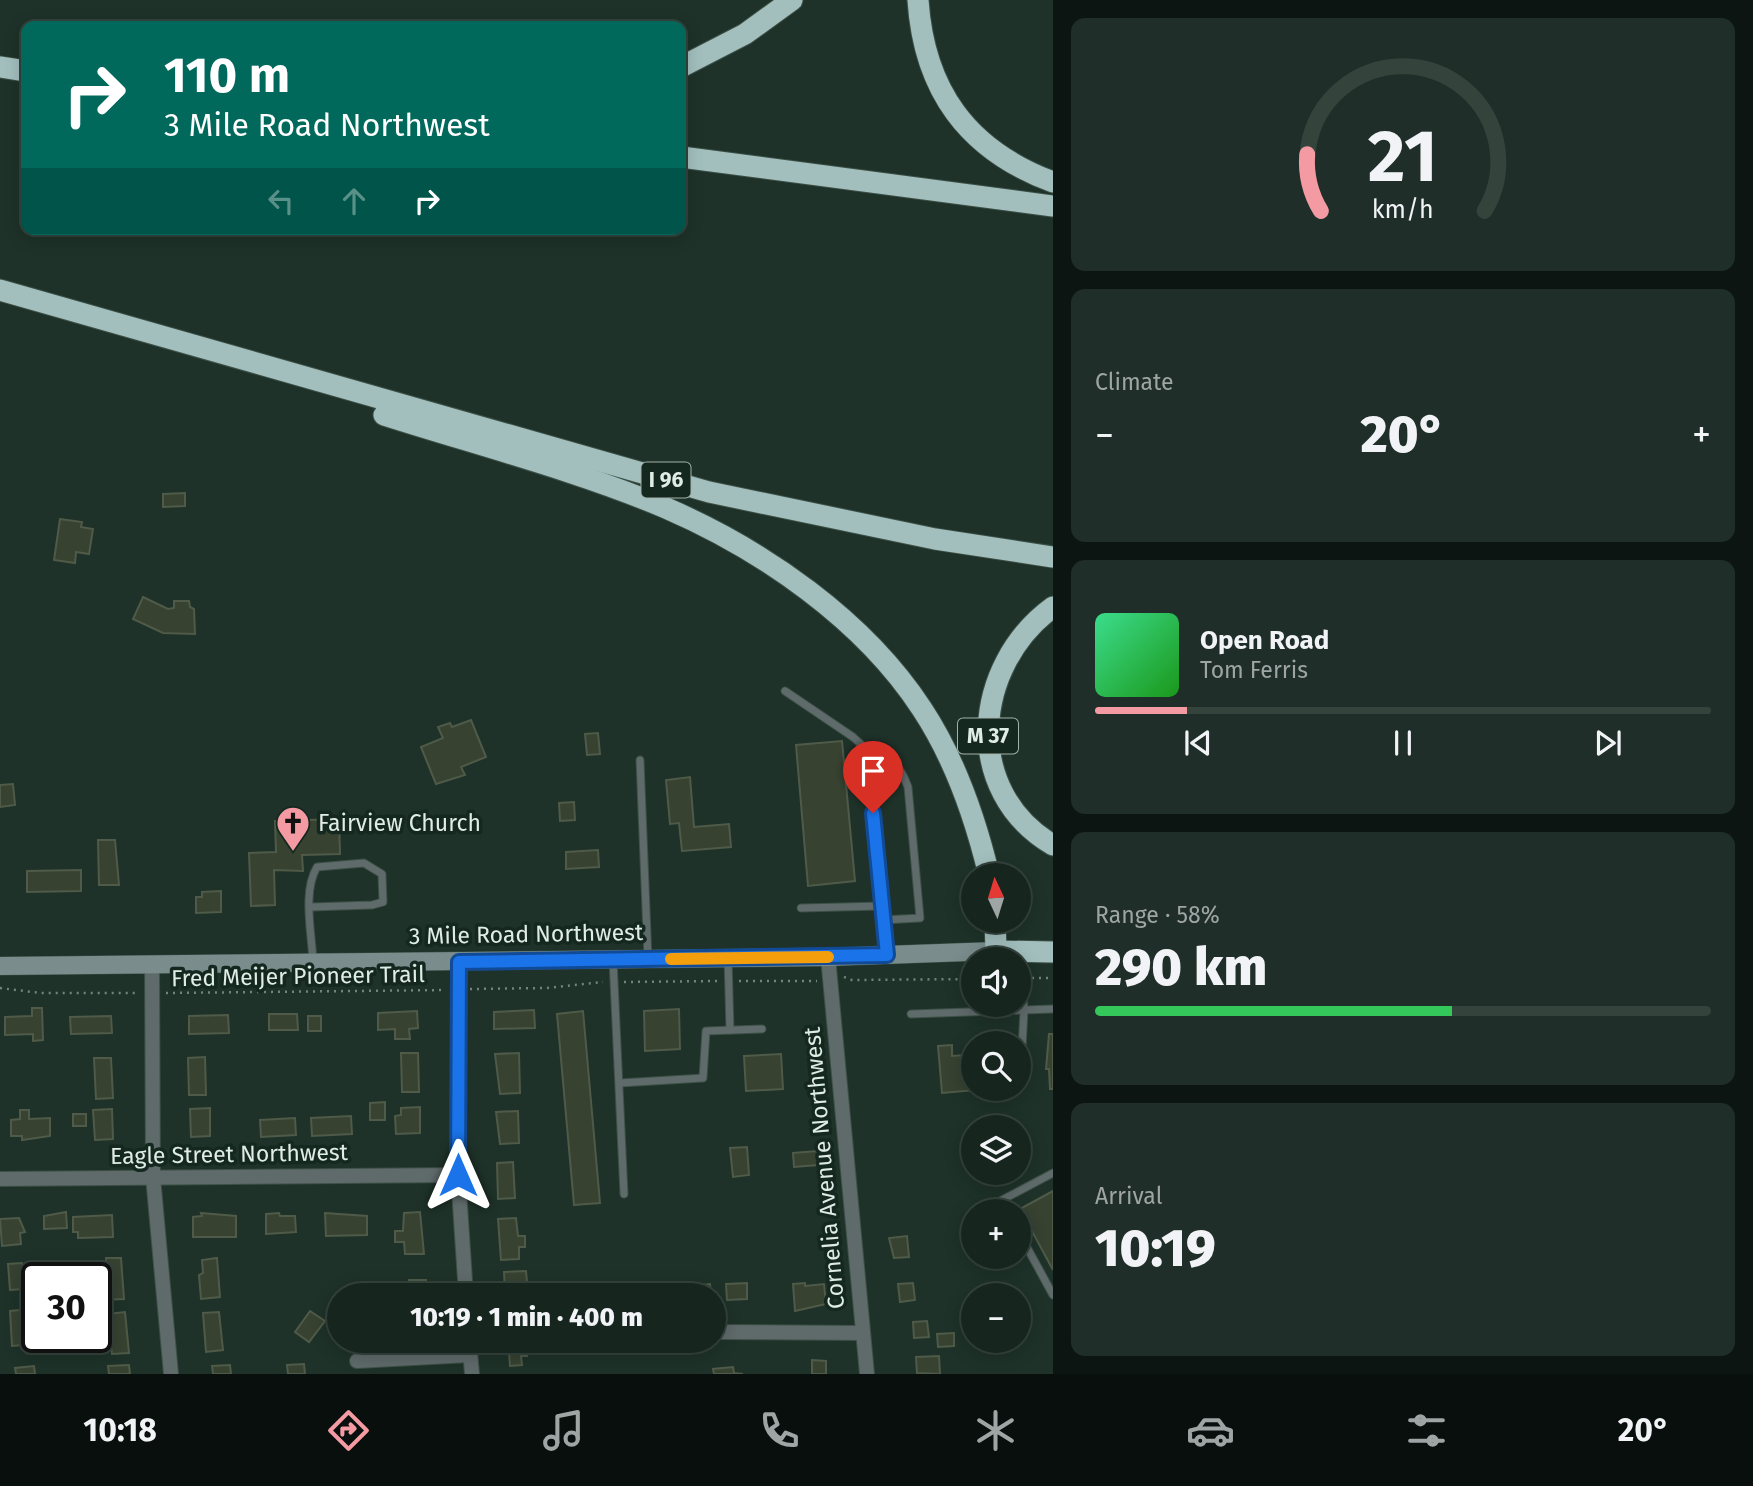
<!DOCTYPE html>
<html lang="en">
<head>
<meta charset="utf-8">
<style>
  body { margin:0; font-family:"Fira Sans",sans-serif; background:#1f2e28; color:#f1f3f6; height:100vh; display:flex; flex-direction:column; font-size:26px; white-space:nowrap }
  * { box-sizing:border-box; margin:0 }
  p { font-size:23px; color:#9ea5a4 }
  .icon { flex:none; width:38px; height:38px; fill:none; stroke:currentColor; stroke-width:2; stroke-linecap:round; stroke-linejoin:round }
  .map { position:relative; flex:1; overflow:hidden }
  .details { display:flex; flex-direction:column; gap:18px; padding:18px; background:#0c1511; width:700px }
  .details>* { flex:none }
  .guide { position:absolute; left:21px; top:21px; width:665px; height:214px; border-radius:14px; box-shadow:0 4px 18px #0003,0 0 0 2px #35433d; background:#00695c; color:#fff; overflow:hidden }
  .needle { width:46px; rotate:356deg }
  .tools { position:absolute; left:961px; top:863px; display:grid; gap:14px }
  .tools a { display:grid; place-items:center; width:70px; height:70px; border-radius:50%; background:#16261f; box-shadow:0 4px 18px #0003,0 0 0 2px #35433d; font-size:35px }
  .speed { position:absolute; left:21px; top:1262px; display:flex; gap:14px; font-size:35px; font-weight:700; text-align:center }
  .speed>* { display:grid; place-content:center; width:91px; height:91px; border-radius:50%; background:#16261f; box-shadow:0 4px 18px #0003,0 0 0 2px #35433d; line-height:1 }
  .speed .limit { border:4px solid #111; border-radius:10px; background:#fff; color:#111 }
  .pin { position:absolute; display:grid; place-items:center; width:60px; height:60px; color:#fff; margin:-72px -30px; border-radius:50% 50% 50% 0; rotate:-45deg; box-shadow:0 0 7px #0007 }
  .pin .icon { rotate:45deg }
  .me { position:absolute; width:77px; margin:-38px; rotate:0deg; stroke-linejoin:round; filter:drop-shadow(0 0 5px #0008) }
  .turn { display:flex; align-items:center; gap:24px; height:147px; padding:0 28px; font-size:32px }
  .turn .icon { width:91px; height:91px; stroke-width:2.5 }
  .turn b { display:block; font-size:49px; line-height:60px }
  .lanes { display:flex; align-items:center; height:66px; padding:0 28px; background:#0003; justify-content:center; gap:35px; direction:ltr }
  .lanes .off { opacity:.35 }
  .big { font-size:52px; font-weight:800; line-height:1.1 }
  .details .widget { flex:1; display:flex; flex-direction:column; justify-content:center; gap:10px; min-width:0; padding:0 24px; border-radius:14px; background:#1f2e28 }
  .details .dial { align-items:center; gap:0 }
  .dial svg { height:182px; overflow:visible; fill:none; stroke:#35433d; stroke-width:7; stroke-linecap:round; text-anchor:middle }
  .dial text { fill:#f1f3f6; stroke:none }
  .song { display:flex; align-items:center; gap:21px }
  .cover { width:84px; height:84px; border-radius:10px; background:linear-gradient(135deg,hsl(150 70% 55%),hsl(120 70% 35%)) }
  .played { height:7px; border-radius:4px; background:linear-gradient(90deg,#f49aa3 15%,#35433d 15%) }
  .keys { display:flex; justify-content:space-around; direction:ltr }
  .heat { display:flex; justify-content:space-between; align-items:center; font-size:38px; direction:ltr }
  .charge { height:10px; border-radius:5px; background:linear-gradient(90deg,#34c759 58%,#35433d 0) }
  .trip { position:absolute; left:327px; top:1283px; width:399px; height:70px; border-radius:35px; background:#16261f; box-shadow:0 4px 18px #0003,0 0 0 2px #35433d; font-weight:800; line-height:70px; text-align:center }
  .dock { display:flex; height:112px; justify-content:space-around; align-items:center; background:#090f0c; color:#9ea5a4 }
  .dock .icon { width:49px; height:49px }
  .dock .current { color:#f49aa3 }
  .dock b { font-size:32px; color:#f1f3f6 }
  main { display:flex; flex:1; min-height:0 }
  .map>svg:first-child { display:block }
  .building { fill:#374231; stroke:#4f5a48; stroke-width:2 }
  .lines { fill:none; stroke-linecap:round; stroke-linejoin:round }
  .lane-casing { stroke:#3d5047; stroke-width:9 }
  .street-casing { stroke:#3d5047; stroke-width:16 }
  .secondary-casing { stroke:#3d5047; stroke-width:19 }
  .highway-casing { stroke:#3d5047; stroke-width:23 }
  .path { stroke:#74847d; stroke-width:2.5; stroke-dasharray:2 5; stroke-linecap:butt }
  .lane { stroke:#5f6a6a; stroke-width:7 }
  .street { stroke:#5f6a6a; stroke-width:14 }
  .secondary { stroke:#7a8c8c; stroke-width:18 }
  .highway { stroke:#a2bfbe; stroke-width:21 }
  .route-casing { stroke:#114b97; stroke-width:18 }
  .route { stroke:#1a73e8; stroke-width:12 }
  .slow { stroke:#f59e0b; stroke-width:12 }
  .labels { text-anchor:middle; stroke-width:7; stroke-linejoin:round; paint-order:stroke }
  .shield { fill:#14281f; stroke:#a3b1aa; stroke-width:2 }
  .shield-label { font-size:21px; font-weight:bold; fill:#e0ece6 }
  .poi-label { font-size:23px; fill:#e0ece6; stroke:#14281f; text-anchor:start }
  .street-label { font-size:23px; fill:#e0ece6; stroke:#14281f }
</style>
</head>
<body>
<main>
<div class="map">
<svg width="1053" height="1374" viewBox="0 0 1053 1374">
  <rect width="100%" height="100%" fill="#1e3229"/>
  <g class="building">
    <polygon points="185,493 185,506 163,507 163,494"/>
    <polygon points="60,519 82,522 81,527 93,529 89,554 76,552 75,563 54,560"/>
    <polygon points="143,597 168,609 174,608 174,601 189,601 190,607 194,609 195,634 163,633 133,619"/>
    <polygon points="471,720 486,757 461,767 465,775 436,784 421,747 443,738 438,727 450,723 452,727"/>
    <polygon points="598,733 600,754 587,755 585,734"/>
    <polygon points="842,741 855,881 808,886 796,745"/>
    <polygon points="690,777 694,827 729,824 731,847 682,851 679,823 670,824 666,780"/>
    <polygon points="13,784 15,805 0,807 0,785"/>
    <polygon points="574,802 575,820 560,821 559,803"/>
    <polygon points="339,819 340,854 302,855 303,871 274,870 275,905 251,906 249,853 276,852 275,821"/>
    <polygon points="98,840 115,840 119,885 99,885"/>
    <polygon points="598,850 599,867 566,869 566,852"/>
    <polygon points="81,870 81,891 27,892 27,871"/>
    <polygon points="221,891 221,912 196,913 196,897 202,897 202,892"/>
    <polygon points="32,1008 42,1008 43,1040 33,1041 33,1034 5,1035 5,1017 32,1016"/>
    <polygon points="679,1009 680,1049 645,1051 644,1011"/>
    <polygon points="534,1010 535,1028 494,1029 494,1012"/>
    <polygon points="417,1011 418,1028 409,1029 410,1039 395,1039 395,1029 378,1030 378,1013"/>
    <polygon points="583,1011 600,1203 574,1205 557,1014"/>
    <polygon points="269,1014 297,1014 298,1030 269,1030"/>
    <polygon points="228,1015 229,1033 189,1034 189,1016"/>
    <polygon points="111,1016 112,1033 71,1034 70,1017"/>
    <rect x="308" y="1016" width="13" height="15"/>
    <polygon points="1049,1034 1053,1034 1053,1089 1050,1089 1049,1069 1046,1069"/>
    <polygon points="952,1045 952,1056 965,1055 965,1062 973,1062 973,1088 988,1089 942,1093 938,1046"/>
    <polygon points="401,1053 418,1053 419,1092 402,1092"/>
    <polygon points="519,1053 520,1093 500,1094 495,1054"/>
    <polygon points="781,1054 783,1089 746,1091 744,1056"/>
    <polygon points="205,1057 206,1095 189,1095 188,1058"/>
    <polygon points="94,1058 111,1058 113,1098 96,1099"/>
    <polygon points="385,1102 385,1120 370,1120 370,1103"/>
    <polygon points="420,1107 420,1133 396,1134 395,1116 401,1115 401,1108"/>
    <polygon points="210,1108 210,1136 191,1137 190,1109"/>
    <polygon points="112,1109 113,1139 95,1140 93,1110"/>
    <polygon points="20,1110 29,1110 29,1119 50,1118 50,1136 22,1140 22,1136 11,1136 11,1120 20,1119"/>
    <polygon points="518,1111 519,1143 500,1144 496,1112"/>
    <rect x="73" y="1114" width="13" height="12"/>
    <polygon points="351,1116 352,1134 312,1136 311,1118"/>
    <polygon points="295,1118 296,1135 261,1137 260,1120"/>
    <polygon points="747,1147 749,1175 733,1177 730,1148"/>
    <polygon points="817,1151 818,1165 794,1167 793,1153"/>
    <polygon points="513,1162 515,1198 498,1199 497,1163"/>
    <polygon points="1053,1191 1053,1270 1020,1209"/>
    <polygon points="66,1212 67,1228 44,1229 44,1216"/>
    <polygon points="420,1212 424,1254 405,1254 404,1242 395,1242 395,1231 403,1231 404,1213"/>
    <polygon points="201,1213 236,1216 236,1237 193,1237 193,1217 202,1216"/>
    <polygon points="279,1213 280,1216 295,1216 296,1232 266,1234 266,1214"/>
    <polygon points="325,1213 367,1216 367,1235 326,1236"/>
    <polygon points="112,1215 113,1237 78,1238 78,1232 73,1232 73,1217"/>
    <polygon points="19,1218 25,1232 20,1233 21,1244 2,1246 0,1219"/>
    <polygon points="516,1218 518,1236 525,1236 525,1247 519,1247 519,1259 501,1260 498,1219"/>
    <polygon points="907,1236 909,1257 894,1258 889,1238"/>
    <polygon points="106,1258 121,1258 124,1299 100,1300 99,1280 107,1279"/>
    <polygon points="217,1258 220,1297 201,1299 199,1275 203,1273 202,1260"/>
    <polygon points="22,1263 24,1289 10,1290 8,1264"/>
    <polygon points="526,1271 527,1282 521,1282 521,1291 530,1290 530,1295 505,1295 504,1272"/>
    <rect x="409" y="1280" width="17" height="15"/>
    <polygon points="747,1283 747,1299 727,1300 726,1284"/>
    <polygon points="805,1283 805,1286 824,1284 826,1304 795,1311 793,1284"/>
    <polygon points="913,1283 915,1300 900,1302 898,1284"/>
    <polygon points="710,1284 711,1295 692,1295 691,1286"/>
    <polygon points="31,1309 34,1344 12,1346 10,1311"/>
    <polygon points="310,1311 325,1321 309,1342 295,1332"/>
    <polygon points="125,1312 129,1353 112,1354 108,1314"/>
    <polygon points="219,1312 223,1350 206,1352 203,1313"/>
    <polygon points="927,1321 929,1337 914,1338 913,1322"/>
    <polygon points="954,1333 954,1346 938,1347 937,1334"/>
    <polygon points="508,1340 526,1340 527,1356 521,1356 522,1365 510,1366"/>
    <polygon points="939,1356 940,1374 917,1373 916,1357"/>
    <polygon points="812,1360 826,1361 826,1374 812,1374"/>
    <polygon points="304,1364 305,1374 288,1374 287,1365"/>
    <polygon points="129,1365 130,1374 109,1374 108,1366"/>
    <polygon points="230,1365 231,1374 213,1374 212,1366"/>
    <polygon points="34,1366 35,1374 16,1374 15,1368"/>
    <polygon points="733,1367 734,1373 743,1374 714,1374 713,1369"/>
  </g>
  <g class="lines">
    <defs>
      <g id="lane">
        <polyline points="785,691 853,737 874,756"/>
        <polyline points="640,760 648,959"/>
        <path d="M311,907l61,-2 11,-3 -1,-28 -18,-11 -47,4c-15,25 -5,67 -4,95"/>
        <polyline points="801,908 882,906"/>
        <path d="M883,920l37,-2 -12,-131c-7,-19 -16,-34 -39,-30l-1,6 19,192"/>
        <polyline points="728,958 730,1030"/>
        <polyline points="613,960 624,1194"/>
        <polyline points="911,1014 1053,1009"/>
        <polyline points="620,1083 703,1078 706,1031 762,1029"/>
        <polyline points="1020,1086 1024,1010 1021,954"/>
        <polyline points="1008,1211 1002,1200 1053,1173"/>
        <polyline points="1018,1231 1053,1295"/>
      </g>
      <g id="street">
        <polyline points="828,957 867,1374"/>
        <polyline points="459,962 458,1175 466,1295"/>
        <polyline points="152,964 153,1177 171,1374"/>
        <polyline points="0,1179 458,1175"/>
        <polyline points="714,1332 863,1333"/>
        <polyline points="469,1340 472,1374"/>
        <polyline points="357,1361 470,1355"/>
      </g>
      <polyline id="secondary" points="0,966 828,957 996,951"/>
      <g id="highway">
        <path d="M918,0c6,90 49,150 135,182"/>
        <polyline points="0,67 26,71"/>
        <polyline points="681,67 745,34 792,0"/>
        <polyline points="681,157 1053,206"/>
        <polyline points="0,290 709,492 935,539 1053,557"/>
        <path d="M384,415c94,30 192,55 282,93 97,42 198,112 256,201 33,50 53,108 67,166"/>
        <path d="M1053,607c-80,58 -92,184 0,238"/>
        <polyline points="995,920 996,951 1053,952"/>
      </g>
    </defs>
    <use href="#lane" class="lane-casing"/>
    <use href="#street" class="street-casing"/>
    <use href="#secondary" class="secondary-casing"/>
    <use href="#highway" class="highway-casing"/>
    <g class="path">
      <polyline points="844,977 852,980 973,979"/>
      <polyline points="1032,978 1053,978"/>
      <polyline points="739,981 817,981"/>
      <polyline points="624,982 719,981"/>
      <polyline points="0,988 40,993 138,993"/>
      <polyline points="470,989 546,988 603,982"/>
      <polyline points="166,993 446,990"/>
    </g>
    <use href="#lane" class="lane"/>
    <use href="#street" class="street"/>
    <use href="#secondary" class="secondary"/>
    <use href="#highway" class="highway"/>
  </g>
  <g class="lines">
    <defs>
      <polyline id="route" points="458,1175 459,962 887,955 873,813"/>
    </defs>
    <use href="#route" class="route-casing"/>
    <use href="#route" class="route"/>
    <polyline class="slow" points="671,959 828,957"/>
  </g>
  <defs>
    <symbol id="church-pin" viewBox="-11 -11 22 30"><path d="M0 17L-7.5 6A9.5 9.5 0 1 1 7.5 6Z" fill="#f49aa3" stroke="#14281f"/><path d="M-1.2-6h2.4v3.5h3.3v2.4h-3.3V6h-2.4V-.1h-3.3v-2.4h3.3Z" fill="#111"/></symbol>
  </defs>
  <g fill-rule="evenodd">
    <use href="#church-pin" x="274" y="804" width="38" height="52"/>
  </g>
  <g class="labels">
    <g class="shield">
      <rect x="641.5" y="462.5" width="49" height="35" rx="5"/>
      <rect x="958" y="718.5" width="60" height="35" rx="5"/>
    </g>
    <g class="shield-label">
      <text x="666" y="487">I 96</text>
      <text x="988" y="743">M 37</text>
    </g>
    <g class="poi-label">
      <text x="318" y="831">Fairview Church</text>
    </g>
    <g class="street-label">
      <text transform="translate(526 934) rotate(-1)" y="8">3 Mile Road Northwest</text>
      <text transform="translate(298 976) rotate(-1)" y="8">Fred Meijer Pioneer Trail</text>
      <text transform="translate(229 1154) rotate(-1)" y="8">Eagle Street Northwest</text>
      <text transform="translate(824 1168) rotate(-95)" y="8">Cornelia Avenue Northwest</text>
    </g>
  </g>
</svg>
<div class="tools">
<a><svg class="needle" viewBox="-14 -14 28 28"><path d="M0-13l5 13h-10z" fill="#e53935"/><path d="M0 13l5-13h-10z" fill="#9ea5a4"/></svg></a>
<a><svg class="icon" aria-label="sound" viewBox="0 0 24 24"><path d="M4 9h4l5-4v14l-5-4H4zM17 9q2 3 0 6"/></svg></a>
<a><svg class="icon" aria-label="search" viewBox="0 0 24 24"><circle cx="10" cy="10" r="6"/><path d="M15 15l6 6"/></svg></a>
<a><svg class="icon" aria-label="layers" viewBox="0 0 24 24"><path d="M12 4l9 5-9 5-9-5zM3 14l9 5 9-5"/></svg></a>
<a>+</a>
<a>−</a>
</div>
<div class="speed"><div class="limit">30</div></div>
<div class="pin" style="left:873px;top:813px;background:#d93025"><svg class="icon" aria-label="arrive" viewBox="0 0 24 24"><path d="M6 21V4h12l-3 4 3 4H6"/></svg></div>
<svg class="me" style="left:458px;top:1175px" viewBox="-20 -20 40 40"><path d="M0-17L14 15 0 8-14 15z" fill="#1a73e8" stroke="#fff" stroke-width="4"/></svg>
<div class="trip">10:19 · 1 min · 400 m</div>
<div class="guide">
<div class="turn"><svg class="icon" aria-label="right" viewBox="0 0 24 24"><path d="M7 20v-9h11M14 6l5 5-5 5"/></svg><div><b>110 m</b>3 Mile Road Northwest</div></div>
<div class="lanes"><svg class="icon off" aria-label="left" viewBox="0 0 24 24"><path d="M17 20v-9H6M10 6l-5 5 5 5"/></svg><svg class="icon off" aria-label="ahead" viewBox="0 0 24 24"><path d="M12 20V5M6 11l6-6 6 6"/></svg><svg class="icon" aria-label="right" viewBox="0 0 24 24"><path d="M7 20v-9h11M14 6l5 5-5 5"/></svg></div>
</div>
</div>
<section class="details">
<div class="widget dial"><svg viewBox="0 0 100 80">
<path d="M14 69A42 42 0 1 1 86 69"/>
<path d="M14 69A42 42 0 0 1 8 44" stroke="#f49aa3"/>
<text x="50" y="56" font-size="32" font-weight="700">21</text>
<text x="50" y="72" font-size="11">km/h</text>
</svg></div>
<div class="widget"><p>Climate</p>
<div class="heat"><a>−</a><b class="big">20°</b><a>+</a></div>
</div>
<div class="widget">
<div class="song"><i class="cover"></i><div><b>Open Road</b><p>Tom Ferris</p></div></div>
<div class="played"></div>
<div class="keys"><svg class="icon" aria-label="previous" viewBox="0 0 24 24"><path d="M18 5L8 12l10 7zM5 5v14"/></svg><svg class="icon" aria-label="pause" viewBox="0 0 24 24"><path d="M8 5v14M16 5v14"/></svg><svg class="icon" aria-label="next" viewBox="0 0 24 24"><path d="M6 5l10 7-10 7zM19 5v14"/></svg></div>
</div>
<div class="widget"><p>Range · 58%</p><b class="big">290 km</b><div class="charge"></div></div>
<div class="widget"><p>Arrival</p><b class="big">10:19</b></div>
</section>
</main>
<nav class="dock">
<b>10:18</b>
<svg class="icon current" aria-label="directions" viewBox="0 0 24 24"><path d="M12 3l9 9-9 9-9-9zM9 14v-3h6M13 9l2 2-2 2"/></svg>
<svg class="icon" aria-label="music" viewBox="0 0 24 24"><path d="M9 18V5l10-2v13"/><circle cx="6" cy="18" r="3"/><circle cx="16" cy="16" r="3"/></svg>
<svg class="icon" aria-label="phone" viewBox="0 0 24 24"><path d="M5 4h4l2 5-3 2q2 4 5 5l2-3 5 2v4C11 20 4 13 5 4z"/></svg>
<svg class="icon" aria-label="climate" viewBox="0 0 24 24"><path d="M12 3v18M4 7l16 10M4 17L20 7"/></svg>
<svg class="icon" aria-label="car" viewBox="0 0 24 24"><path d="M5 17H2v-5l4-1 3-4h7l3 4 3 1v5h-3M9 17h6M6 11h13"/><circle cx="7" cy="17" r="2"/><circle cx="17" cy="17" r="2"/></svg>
<svg class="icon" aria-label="filters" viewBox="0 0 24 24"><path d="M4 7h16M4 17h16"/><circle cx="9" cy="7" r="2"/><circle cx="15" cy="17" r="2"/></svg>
<b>20°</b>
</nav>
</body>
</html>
